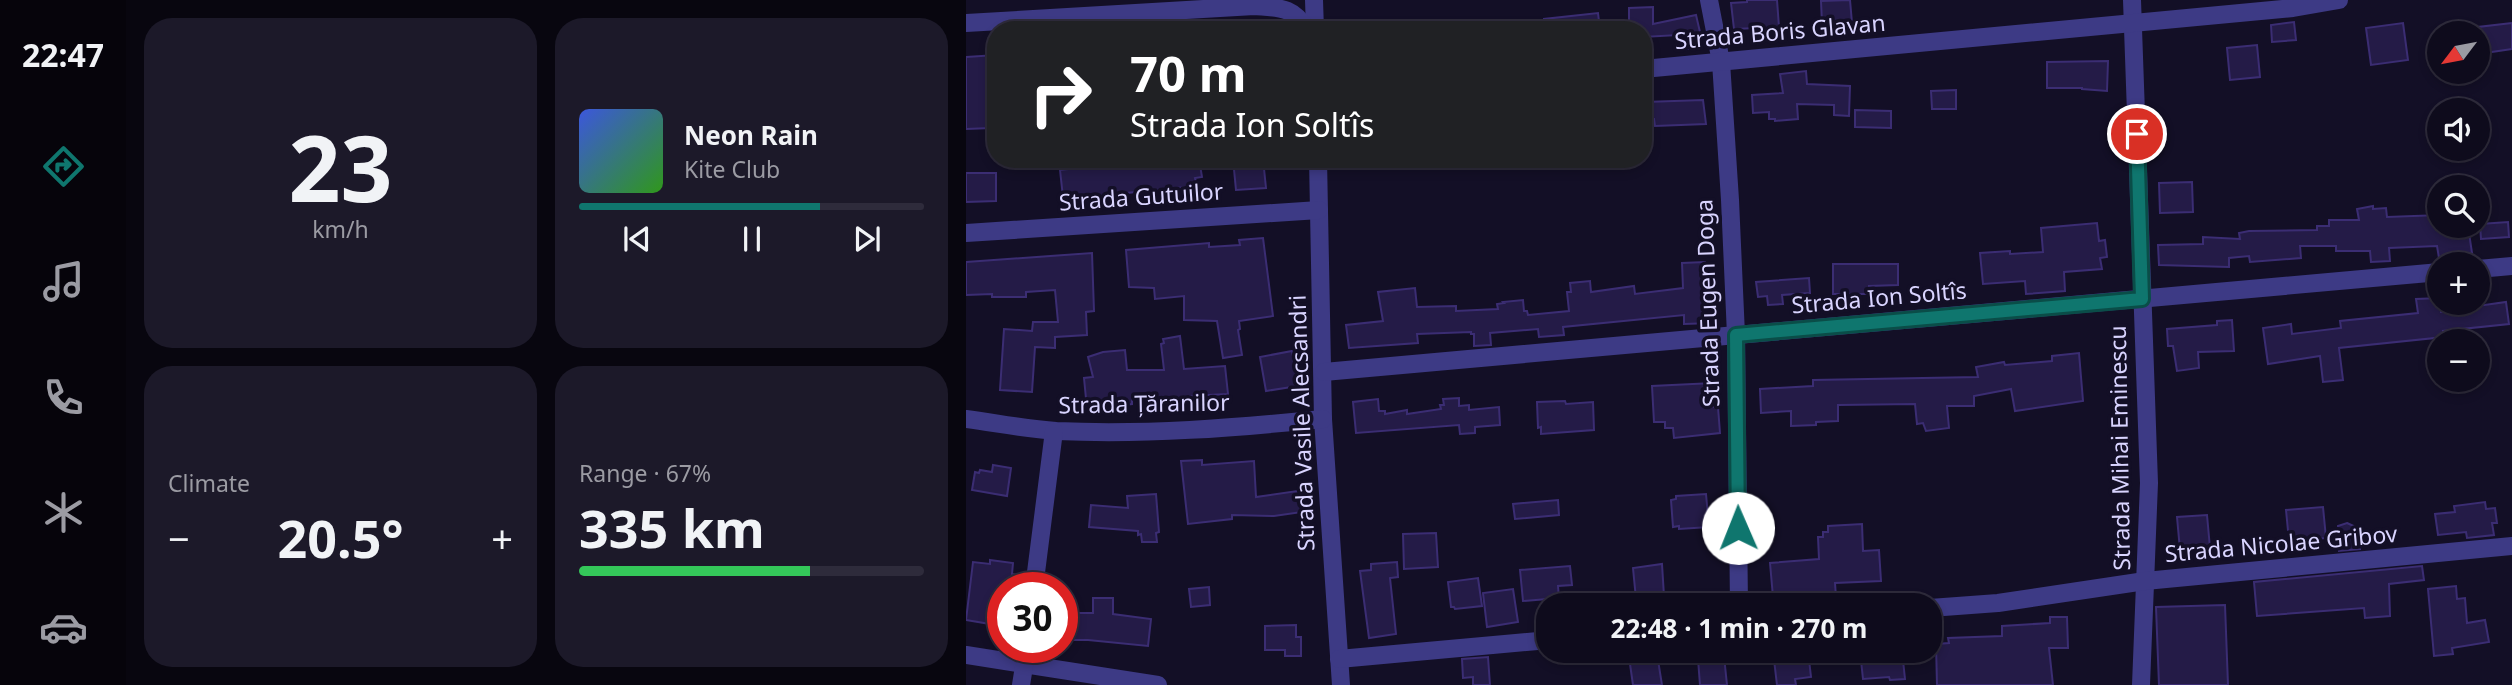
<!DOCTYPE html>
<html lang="en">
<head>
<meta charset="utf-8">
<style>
  body { margin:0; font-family:"Noto Sans",sans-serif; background:#1c1929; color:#f1f3f6; height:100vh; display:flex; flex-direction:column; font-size:26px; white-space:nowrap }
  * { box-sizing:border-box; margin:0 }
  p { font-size:23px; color:#9b9ba3 }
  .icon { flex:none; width:38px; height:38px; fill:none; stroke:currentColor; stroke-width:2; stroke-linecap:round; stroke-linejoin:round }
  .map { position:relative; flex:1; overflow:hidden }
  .details { display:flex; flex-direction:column; gap:18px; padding:18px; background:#08060f; width:840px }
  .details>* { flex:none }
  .top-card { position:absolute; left:21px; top:21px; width:665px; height:147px; border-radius:28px; box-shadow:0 4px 10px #0003,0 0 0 2px #2e2b3b; background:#202124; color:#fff; overflow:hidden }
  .needle { width:46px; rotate:238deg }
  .buttons { position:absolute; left:1461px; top:21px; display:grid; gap:14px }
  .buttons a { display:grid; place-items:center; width:63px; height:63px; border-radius:50%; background:#0e0b1c; box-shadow:0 4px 10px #0003,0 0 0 2px #2e2b3b; font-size:35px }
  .speed { position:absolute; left:21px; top:572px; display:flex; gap:14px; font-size:35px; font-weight:700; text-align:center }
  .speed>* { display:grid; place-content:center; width:91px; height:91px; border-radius:50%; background:#0e0b1c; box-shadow:0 4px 10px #0003,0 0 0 2px #2e2b3b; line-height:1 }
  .speed .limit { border:10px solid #d22; background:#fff; color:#111 }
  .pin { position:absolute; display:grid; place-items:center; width:60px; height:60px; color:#fff; margin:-30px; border:4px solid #fff; border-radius:50%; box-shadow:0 2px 7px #0007 }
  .me { position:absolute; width:77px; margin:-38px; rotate:359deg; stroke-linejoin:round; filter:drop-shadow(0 0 5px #0008) }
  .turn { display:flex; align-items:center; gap:24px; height:147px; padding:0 28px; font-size:32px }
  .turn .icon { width:91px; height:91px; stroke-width:2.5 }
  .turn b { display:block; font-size:49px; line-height:60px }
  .big { font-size:52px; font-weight:700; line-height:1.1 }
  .details .card { flex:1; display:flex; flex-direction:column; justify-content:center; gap:10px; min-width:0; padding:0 24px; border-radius:28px; background:#1c1929 }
  .details .dial { align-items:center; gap:0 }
  .dial b { font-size:91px; line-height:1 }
  .song { display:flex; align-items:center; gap:21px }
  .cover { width:84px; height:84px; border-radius:10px; background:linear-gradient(135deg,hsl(230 70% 55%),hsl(110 70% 35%)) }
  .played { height:7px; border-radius:4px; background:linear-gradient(90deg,#0f766e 70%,#2e2b3b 70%) }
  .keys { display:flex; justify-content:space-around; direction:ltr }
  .heat { display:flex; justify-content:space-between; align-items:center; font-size:38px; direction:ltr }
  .charge { height:10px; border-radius:5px; background:linear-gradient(90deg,#34c759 67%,#2e2b3b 0) }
  .details .tiles { flex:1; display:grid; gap:18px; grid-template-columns:repeat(2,1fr) }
  .trip { position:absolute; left:570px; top:593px; width:406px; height:70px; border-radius:28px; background:#0e0b1c; box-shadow:0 4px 10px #0003,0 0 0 2px #2e2b3b; font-weight:700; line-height:70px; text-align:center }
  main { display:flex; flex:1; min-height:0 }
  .dock { display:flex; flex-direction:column; width:126px; justify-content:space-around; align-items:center; background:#06040b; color:#9b9ba3 }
  .dock .icon { width:49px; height:49px }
  .dock .on { color:#0f766e }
  .dock b { font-size:32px; color:#f1f3f6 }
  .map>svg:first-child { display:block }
  .building { fill:#241b47; stroke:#3b2d73; stroke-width:2 }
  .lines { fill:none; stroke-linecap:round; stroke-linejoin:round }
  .minor { stroke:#3d3a85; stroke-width:18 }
  .route-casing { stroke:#0a4d48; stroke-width:18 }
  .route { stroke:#0f766e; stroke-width:12 }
  .labels { text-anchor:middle; stroke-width:7; stroke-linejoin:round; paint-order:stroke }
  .street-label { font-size:23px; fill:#d9d4ff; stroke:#130f26 }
</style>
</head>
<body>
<main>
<nav class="dock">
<b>22:47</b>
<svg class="icon on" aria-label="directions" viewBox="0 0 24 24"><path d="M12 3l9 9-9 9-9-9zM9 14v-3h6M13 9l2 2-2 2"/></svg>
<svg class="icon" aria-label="music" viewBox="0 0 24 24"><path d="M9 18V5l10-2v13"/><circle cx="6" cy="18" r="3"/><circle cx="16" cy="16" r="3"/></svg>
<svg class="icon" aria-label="phone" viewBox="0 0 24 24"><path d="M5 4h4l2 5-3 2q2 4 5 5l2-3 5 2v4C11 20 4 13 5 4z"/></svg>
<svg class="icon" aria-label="climate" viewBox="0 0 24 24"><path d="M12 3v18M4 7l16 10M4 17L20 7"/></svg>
<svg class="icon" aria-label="car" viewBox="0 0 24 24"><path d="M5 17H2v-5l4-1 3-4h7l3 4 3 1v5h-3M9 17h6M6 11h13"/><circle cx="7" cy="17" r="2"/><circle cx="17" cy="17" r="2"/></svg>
</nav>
<section class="details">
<div class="tiles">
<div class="card dial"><b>23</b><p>km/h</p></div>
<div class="card">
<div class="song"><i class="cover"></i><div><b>Neon Rain</b><p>Kite Club</p></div></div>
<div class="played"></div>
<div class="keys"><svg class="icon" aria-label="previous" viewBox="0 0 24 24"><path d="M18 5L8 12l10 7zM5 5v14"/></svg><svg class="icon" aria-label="pause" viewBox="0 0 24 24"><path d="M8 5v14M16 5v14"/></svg><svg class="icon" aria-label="next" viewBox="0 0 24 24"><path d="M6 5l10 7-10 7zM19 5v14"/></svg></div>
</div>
<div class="card"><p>Climate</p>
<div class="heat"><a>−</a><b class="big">20.5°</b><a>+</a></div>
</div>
<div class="card"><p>Range · 67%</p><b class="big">335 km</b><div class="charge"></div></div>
</div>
</section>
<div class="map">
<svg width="1546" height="685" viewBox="0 0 1546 685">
  <rect width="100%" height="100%" fill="#130f26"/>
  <g class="building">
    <polygon points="781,0 811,0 813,27 768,29 765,3 781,2"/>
    <polygon points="884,0 886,23 856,24 855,1"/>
    <polygon points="687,7 687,24 730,15 737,45 721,49 719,39 713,41 712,35 677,37 677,30 663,30 663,8"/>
    <polygon points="632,13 634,30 579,30 578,19"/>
    <polygon points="1328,22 1330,40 1306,42 1305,25"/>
    <polygon points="1437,23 1442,60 1405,65 1400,28"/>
    <polygon points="1546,23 1546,49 1512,54 1512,27"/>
    <polygon points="1291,45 1294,77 1264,80 1261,48"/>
    <polygon points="30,55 30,87 23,87 25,128 0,129 0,57"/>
    <polygon points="1142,61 1141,91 1116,89 1116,88 1081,88 1081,62"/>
    <polygon points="840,71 841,84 884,86 883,116 868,115 868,105 831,104 832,119 809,121 809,119 803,119 803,112 787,113 786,95 817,93 814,74"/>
    <polygon points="990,90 990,109 966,109 965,91"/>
    <polygon points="737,100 740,124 689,126 688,119 679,119 679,102"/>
    <polygon points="889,110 925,111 925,128 889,127"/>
    <polygon points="151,159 233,159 236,177 229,178 231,186 130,196 131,202 98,206 94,170 151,163"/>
    <polygon points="267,159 297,159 300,188 270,190"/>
    <polygon points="0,173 30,173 30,201 0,202"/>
    <polygon points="1226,182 1227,212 1194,213 1193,183"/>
    <polygon points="1407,206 1407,209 1420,208 1421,217 1474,215 1474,226 1502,226 1506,253 1473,258 1471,246 1423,248 1424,261 1405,262 1404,251 1370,251 1370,246 1334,246 1335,258 1284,262 1283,256 1263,258 1263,267 1193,265 1192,245 1237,244 1237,237 1274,239 1273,233 1283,231 1351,230 1351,226 1363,226 1363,220 1393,220 1391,209"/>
    <polygon points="1542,222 1543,237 1515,239 1514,224"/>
    <polygon points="1131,223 1133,241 1139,240 1141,257 1134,258 1136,269 1098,272 1099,291 1060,294 1059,281 1017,284 1014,253 1044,251 1044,254 1077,252 1075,228"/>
    <polygon points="297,238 307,316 273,321 274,329 272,330 276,355 257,358 251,321 218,320 218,296 189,299 188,288 163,287 160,250 243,243 243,247 274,245 273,240"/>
    <polygon points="126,253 128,311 120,312 121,335 89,337 89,348 69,347 66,392 34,390 38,329 66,331 67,322 92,322 89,290 60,292 60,297 26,297 26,294 0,295 0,262"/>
    <polygon points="739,262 740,298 745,298 746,323 718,324 718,315 597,327 598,335 573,337 572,329 524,333 525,345 508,346 508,334 505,334 505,332 451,334 452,343 383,348 380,325 417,321 412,292 449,288 451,307 490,306 490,311 532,309 531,304 538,303 537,302 557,300 558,311 561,311 562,315 603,311 601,292 605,292 604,283 624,281 625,292 668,286 669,294 717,288 716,263"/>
    <polygon points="867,264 932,264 932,285 903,286 903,294 867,294"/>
    <polygon points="843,278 844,293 816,295 817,304 802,305 801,296 792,297 790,282"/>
    <polygon points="1474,298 1475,312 1511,308 1511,306 1540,302 1543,324 1477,331 1478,337 1373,348 1377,380 1357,382 1354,356 1302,364 1297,328 1325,324 1326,334 1375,328 1374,321 1452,313 1450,299"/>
    <polygon points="1266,320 1268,351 1232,352 1233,368 1211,371 1207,346 1202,346 1201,329 1251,325 1251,321"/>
    <polygon points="214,336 218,369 259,366 262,394 224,396 224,398 166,398 166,404 121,409 118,378 127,377 122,357 137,352 159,350 161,370 198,370 195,344 198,343 197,339"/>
    <polygon points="326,351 332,386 300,391 294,357"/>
    <polygon points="1113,353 1117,401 1049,411 1045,389 1008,396 1008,406 981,406 983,428 960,431 957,423 951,424 949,404 872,405 872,421 850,422 850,425 825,426 825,411 795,413 794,389 847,386 847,380 1012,377 1010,367 1038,362 1039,365 1086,361 1086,356"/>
    <polygon points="747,383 748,407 752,407 754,433 708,438 707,428 699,428 699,422 688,422 686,386"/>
    <polygon points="493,398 493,406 503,405 503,410 533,407 534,425 509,427 509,433 494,434 493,425 390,433 387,402 412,399 413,411 419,411 419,414 441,410 441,414 475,409 474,405 478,405 477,399"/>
    <polygon points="599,401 600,404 627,402 628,430 575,434 575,427 572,428 571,402"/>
    <polygon points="236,460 236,465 288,461 290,497 338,490 343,511 308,516 266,515 266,519 222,524 215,461"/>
    <polygon points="27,465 45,468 41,496 6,490 9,472 13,473 14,470 26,472"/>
    <polygon points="190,494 193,532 190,533 191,542 176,542 175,534 172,535 172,531 123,527 125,505 162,508 161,496"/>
    <polygon points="740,494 743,527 713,529 713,526 707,527 705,500 710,499 710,496"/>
    <polygon points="592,500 593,515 549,519 547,504"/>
    <polygon points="1519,502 1520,509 1529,508 1531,523 1526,523 1528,535 1501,538 1500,532 1472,535 1469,514 1489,512 1488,506"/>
    <polygon points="1357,507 1360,538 1323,541 1320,510"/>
    <polygon points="1241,515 1244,548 1214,550 1211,517"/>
    <polygon points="1381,523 1390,527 1394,534 1394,549 1373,551 1372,526"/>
    <polygon points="896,524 897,551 913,550 915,581 869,583 870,597 854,598 854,594 807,597 804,563 853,559 852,537 857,537 857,532 862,532 862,526"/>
    <polygon points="470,533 472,567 438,569 437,534"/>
    <polygon points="24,560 47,563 46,574 58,576 57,588 35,590 30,625 0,620 7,562 24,564"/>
    <polygon points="431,562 432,577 424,578 430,634 403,638 394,571 405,570 405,564"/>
    <polygon points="696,564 698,596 670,599 667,568"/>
    <polygon points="604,566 606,585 592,586 593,598 557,601 554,570"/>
    <polygon points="1456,566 1458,580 1423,584 1424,616 1399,618 1398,608 1291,616 1288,582"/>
    <polygon points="512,578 516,606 489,609 488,607 485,607 482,582"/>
    <polygon points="1490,586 1491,599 1499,598 1501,623 1519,620 1523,642 1486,648 1487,654 1468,656 1462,589"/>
    <polygon points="243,587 244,605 225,607 223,589"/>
    <polygon points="547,589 552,622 521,627 517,593"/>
    <polygon points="127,598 147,598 147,614 185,619 182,646 122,640 96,640 96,613 127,613"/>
    <polygon points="1259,605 1262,685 1193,685 1190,607"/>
    <polygon points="1084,617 1101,617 1102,648 1083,648 1087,685 971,685 970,644 983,643 982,638 1036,636 1036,626 1084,623"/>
    <polygon points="330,625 330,637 335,637 335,656 319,656 319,650 299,650 299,626"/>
    <polygon points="807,651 842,651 845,677 829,679 830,685 811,685"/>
    <polygon points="894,651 936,651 939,679 924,680 923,677 897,679"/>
    <polygon points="758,656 761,685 734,685 732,659"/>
    <polygon points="522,657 524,685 507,685 507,677 497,678 496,659"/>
    <polygon points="692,660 696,685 667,685 664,664"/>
  </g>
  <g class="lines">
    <g class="minor">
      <polyline points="348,0 349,30"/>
      <polyline points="743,0 755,62 764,200 770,335 773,606"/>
      <polyline points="1166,0 1183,483 1175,685"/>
      <path d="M0,23l288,-17c25,2 39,0 53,24"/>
      <polyline points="677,69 1327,8 1373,0"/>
      <polyline points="352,159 357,419 375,685"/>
      <polyline points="0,233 353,210"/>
      <polyline points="1512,269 1546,266"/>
      <polyline points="358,372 1474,272"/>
      <path d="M0,419c30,4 60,10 90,12 90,4 178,-3 267,-12"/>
      <polyline points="68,588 88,431"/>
      <polyline points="964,608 1032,603 1179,581 1546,546"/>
      <polyline points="0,655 192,685"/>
      <polyline points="373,659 583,640"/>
      <polyline points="55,685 61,648"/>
    </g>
  </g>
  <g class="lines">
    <defs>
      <polyline id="route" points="772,528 770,335 1176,299 1171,134"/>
    </defs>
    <use href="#route" class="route-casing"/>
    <use href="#route" class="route"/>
  </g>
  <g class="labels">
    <g class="street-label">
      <text transform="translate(814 32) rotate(-5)" y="8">Strada Boris Glavan</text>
      <text transform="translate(175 197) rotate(-4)" y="8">Strada Gutuilor</text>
      <text transform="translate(913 298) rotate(-5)" y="8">Strada Ion Soltîs</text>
      <text transform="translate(742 303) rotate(-92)" y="8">Strada Eugen Doga</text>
      <text transform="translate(178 404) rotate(-1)" y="8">Strada Țăranilor</text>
      <text transform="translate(336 423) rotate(-92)" y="8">Strada Vasile Alecsandri</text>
      <text transform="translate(1154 448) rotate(-91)" y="8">Strada Mihai Eminescu</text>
      <text transform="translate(1315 544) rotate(-5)" y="8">Strada Nicolae Gribov</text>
    </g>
  </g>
</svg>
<div class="buttons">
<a><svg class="needle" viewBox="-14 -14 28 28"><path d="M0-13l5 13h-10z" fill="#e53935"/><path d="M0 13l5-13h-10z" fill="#9b9ba3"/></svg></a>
<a><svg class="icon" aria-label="sound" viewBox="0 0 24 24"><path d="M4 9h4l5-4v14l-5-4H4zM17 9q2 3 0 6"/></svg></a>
<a><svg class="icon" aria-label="search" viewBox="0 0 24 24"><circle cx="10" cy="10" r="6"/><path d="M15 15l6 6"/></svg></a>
<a>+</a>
<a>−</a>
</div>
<div class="speed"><div class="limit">30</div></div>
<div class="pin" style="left:1171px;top:134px;background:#d93025"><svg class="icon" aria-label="arrive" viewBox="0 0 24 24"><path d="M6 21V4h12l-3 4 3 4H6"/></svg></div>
<svg class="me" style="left:772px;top:528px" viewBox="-20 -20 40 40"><circle r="19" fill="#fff"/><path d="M0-13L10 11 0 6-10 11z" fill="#0f766e"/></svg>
<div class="trip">22:48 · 1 min · 270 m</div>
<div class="top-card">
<div class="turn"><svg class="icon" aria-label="right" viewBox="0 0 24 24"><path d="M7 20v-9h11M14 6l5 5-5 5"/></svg><div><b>70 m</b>Strada Ion Soltîs</div></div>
</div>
</div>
</main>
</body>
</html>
